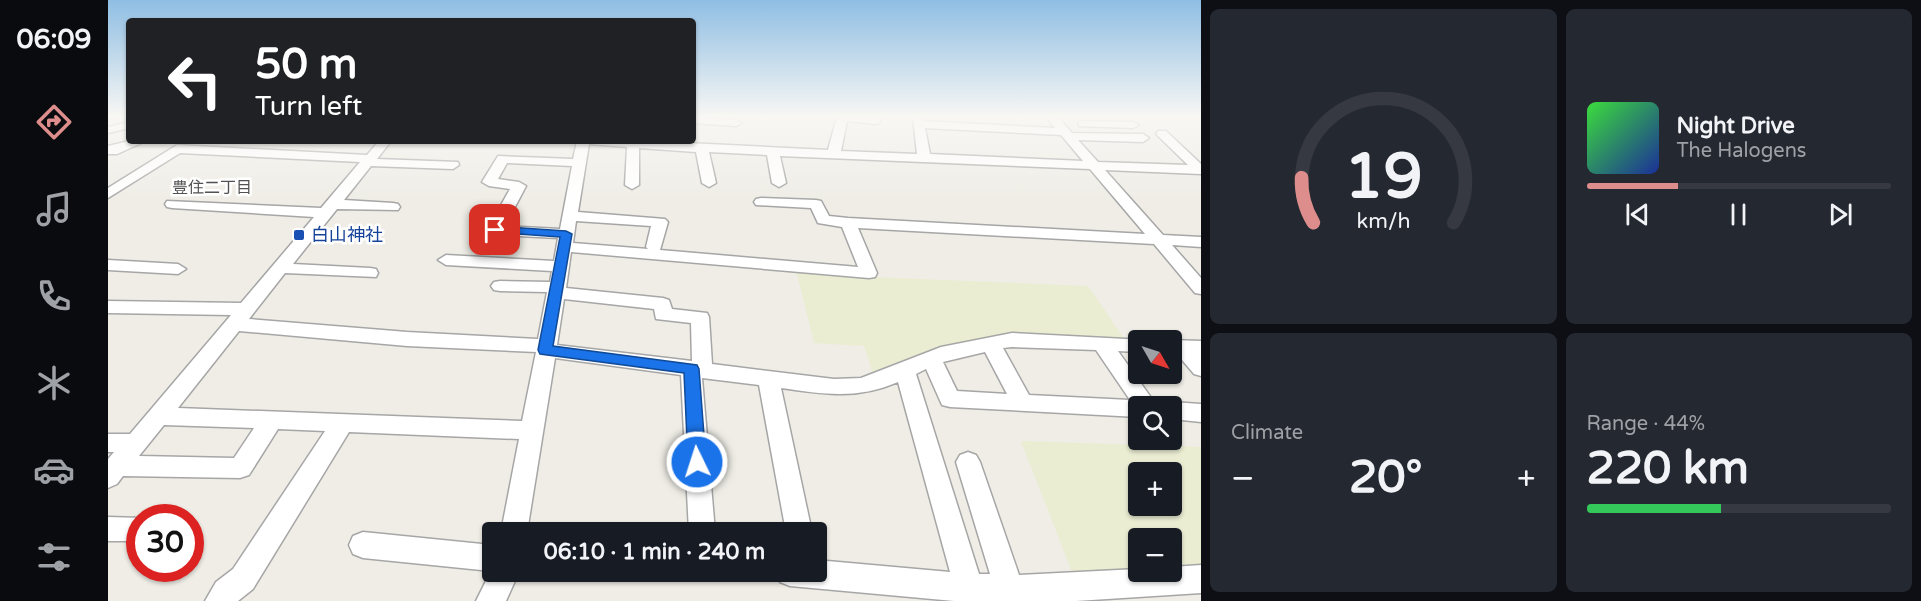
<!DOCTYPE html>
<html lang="en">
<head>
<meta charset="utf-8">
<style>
  body { margin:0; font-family:"Varela Round","Noto Sans JP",sans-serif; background:#242831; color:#f1f3f6; height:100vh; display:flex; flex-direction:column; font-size:22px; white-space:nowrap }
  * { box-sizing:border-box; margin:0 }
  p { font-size:20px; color:#9ea1a6 }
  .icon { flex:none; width:33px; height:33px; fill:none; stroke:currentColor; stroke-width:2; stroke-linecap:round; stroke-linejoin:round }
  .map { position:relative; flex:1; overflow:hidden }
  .details { display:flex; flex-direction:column; gap:9px; padding:9px; background:#0d0f14; width:720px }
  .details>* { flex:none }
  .top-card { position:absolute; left:18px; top:18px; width:570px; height:126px; border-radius:6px; box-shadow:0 2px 4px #0004; background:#202124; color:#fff; overflow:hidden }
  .needle { width:39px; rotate:129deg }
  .tools { position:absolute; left:1020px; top:330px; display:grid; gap:12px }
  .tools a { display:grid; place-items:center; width:54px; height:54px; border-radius:6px; background:#171b24; box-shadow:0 2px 4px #0004; font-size:30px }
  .speed { position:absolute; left:18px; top:504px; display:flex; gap:12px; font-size:30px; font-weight:700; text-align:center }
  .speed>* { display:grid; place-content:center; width:78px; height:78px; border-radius:50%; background:#171b24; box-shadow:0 2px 4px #0004; line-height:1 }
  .speed .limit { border:9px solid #d22; background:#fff; color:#111 }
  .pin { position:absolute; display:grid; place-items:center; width:51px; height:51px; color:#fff; margin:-26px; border-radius:12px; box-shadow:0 3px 9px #0006 }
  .me { position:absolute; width:66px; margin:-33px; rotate:356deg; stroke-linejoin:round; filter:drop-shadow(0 0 4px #0008) }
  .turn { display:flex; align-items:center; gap:21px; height:126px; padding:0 30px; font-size:27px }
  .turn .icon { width:78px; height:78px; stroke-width:2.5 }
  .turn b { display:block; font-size:42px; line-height:51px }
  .big { font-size:45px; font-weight:800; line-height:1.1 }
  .details .tile { flex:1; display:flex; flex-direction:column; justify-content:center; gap:9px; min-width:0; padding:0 21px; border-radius:9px; background:#242831 }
  .details .dial { align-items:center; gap:0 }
  .dial svg { height:156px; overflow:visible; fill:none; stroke:#363941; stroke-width:7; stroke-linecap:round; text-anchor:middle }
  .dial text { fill:#f1f3f6; stroke:none }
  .song { display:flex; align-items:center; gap:18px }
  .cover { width:72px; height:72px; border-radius:9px; background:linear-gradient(135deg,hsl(120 70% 55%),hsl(230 70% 35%)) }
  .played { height:6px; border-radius:3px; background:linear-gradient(90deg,#dd8e8c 30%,#363941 30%) }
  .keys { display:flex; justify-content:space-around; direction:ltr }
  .heat { display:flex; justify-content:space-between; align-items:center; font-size:33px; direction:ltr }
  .charge { height:9px; border-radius:4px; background:linear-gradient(90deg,#34c759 44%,#363941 0) }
  .details .tiles { flex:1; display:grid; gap:9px; grid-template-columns:repeat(2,1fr) }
  .trip { position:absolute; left:374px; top:522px; width:345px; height:60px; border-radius:6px; background:#171b24; box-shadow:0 2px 4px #0004; font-weight:800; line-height:60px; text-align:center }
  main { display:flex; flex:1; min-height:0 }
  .tab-bar { display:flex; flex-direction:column; width:108px; justify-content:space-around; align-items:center; background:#090b0e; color:#9ea1a6 }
  .tab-bar .icon { width:42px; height:42px }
  .tab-bar .selected { color:#dd8e8c }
  .tab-bar b { font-size:27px; color:#f1f3f6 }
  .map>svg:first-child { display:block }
  .farmland { fill:#eaedd2; fill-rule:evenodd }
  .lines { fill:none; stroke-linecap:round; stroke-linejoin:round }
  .minor-casing { stroke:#a6a6a6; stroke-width:3 }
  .minor { fill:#fff; fill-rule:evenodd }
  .route { fill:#1a73e8; stroke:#114b97; stroke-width:1.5 }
  .transit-dot { fill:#1a4fb4; stroke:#fff; stroke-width:2 }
  .labels { text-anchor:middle; stroke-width:5; stroke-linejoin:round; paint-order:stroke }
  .far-neighbourhood-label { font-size:16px; fill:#525252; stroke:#fff }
  .transit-label { font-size:18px; fill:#164399; stroke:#fff; text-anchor:start }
</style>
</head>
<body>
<main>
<nav class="tab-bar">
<b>06:09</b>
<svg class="icon selected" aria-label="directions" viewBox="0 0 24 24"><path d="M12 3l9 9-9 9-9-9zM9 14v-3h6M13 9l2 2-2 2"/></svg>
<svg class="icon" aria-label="music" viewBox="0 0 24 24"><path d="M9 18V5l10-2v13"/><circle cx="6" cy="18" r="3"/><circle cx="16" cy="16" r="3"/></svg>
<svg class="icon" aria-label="phone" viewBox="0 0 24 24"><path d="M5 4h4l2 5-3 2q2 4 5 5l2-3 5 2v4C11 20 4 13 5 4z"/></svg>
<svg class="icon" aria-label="climate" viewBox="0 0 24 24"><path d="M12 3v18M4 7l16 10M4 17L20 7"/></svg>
<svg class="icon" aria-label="car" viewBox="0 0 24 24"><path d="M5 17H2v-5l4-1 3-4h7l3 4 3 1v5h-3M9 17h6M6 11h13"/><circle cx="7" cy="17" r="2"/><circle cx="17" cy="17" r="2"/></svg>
<svg class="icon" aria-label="filters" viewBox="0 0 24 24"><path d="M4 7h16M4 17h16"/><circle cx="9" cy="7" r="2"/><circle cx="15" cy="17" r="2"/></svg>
</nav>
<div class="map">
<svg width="1093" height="601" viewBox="0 0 1093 601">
  <rect width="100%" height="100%" fill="#efede6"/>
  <g class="farmland">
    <polygon points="688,270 764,277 980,286 1018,341 895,337 766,377 756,346 706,343"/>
    <path d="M913,441l180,6v121l-29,2v-32h-34v34h12l-76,5zM1030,472h34v34h-34z"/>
  </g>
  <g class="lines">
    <defs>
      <g id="minor">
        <polygon points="0,117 8,117 0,120"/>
        <polygon points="585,117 628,120 634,123 628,126 585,123"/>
        <path d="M729,117h46l-4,6 -4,1 -28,-3 -6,30 76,3 -4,-37h10l1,4 131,7 -9,-11h12l14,16 71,1 6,4 -6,4 -65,-2 20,22 90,3 -32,-31 2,-3h8l35,33v10l-96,-4 58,65 38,2v10l-29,-2 29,33v16l-6,-1 -41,-49 -296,-16 19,45 -2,4 -6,1 -298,-26 -5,36 97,10 6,2 3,9 35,4 2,4 3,47 122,15 27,-1 80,-31 71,-14 133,7h-7v12l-20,-1 39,55h-19v11l-188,-10 -8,-2 -16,-36 -10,5 63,200h11l-34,-112 4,-7 8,-3 8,3 4,7 39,113 119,-6v3h34v-5l29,-2v28l-125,8h-122l-164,-15 -10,-4 -4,-10h40v-12l134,12 -52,-190c-42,18 -74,12 -117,6l31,144h-26l-27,-147 -57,-7 13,154h-26l-8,-157 -126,-17 -28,174h-26l18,-93 -170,-7 -96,157 -15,12h-33l11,-19 17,-13 92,-138 -47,-2 -29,46 -9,3 -117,-2 -6,8 -9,4v-29l6,-7h-6v-18h22l101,-119 -123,-2v-12l133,2 73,-86 -142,-9 -5,-1 -2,-3 2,-3 154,7 39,-46 -180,-9 -72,45v-10l69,-43 190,10 12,-14h12l-14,18 81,3 1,3 -6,4 -82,-3 -27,34 49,3 5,1 2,3 -2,3 -61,-1 -44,55 77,4 6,1 2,4 -2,4 -91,-4 -36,46 158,13 131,7 9,-47 -47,-1 -6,-1 -3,-4 3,-4 6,-1 50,1 2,-11 -106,-6 -8,-5 8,-5 108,6 4,-23 -63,-3 -8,-5 23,-41 -21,-3 -7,-4 16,-26 75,3 4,-18h70l181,9zM817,128l136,7 22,26 -153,-7zM481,144l38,3 -2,38 7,4 7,-4v-37l57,4 6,31 7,4 7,-4 -7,-31 58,3 5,28 7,4 7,-4 -6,-27 310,13 55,65 -297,-16 -19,-2 -8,-15 -5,-1 -55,-2 -5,1 -2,3 2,3 55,3 7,15 24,4 16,40 -198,-17 8,-28 -3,-3 -87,-7zM399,163l65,3 -12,63 -55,-3 21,-40 -7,-4 -21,-3zM468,221l75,5 -5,21 2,2 -75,-6zM456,299l90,10 2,10 35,4 1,38 -135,-16zM131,331l168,15 129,6 -14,69 -344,-13zM904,347l84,3 34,50 -101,-5 -26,-47zM877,352l22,42 -50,-3 -14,-29zM56,425l90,3 -20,30 -95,-2z"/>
        <polygon points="975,121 1025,122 1031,125 1025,128 971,126 971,122"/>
        <polygon points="21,122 21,128 0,133 0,127"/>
        <polygon points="21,141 38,141 9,154 0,154 0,146"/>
        <polygon points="0,260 70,264 78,269 70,274 0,270"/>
        <polygon points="1063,340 1093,341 1093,376 1086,374 1069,354 1064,354"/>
        <polygon points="1064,402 1093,404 1093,422 1064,419 1064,406 1055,406"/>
        <polygon points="0,517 34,518 32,518 32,541 0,541"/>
        <polygon points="255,532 384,545 384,572 411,572 398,601 368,601 383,571 255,558 245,554 241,545 245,536"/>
      </g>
    </defs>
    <use href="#minor" class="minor-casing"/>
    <use href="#minor" class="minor"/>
  </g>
  <linearGradient id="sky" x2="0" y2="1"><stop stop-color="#8fbee3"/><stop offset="0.58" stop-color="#f8f7f4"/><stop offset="1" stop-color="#f8f7f4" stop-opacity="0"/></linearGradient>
  <rect width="1093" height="201" fill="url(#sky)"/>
  <polygon class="route" points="387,226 458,231 464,234 445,346 589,365 591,369 598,462 596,468 589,470 583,468 580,462 576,373 432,354 430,350 452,237 383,232 383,227"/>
  <rect class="transit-dot" x="185" y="229" width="12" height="12" rx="3"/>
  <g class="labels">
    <g class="far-neighbourhood-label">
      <text x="104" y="193">豊住二丁目</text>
    </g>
    <g class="transit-label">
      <text x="203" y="241">白山神社</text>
    </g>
  </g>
</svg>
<div class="tools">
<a><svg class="needle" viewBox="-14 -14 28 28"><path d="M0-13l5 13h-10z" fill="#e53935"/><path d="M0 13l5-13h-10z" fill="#9ea1a6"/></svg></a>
<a><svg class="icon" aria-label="search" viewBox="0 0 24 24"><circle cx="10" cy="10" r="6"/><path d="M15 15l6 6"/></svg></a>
<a>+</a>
<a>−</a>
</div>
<div class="speed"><div class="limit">30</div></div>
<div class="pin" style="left:387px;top:230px;background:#d93025"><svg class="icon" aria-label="arrive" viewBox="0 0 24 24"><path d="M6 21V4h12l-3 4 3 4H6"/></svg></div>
<svg class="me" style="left:589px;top:462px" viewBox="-20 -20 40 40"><circle r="17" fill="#1a73e8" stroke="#fff" stroke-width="3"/><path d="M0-11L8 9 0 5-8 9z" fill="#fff"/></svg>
<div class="trip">06:10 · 1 min · 240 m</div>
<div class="top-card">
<div class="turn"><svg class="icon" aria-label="left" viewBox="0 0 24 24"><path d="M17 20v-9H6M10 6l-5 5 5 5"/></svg><div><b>50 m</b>Turn left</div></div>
</div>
</div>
<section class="details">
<div class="tiles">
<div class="tile dial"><svg viewBox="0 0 100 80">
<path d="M14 69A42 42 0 1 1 86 69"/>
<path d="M14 69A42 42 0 0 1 8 46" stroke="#dd8e8c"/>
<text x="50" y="56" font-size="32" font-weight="700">19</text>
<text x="50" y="72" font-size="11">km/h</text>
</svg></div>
<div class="tile">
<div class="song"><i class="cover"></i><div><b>Night Drive</b><p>The Halogens</p></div></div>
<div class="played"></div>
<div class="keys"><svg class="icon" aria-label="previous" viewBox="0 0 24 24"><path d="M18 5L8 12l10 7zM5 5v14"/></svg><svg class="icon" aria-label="pause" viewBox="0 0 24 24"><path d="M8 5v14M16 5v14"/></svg><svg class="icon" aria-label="next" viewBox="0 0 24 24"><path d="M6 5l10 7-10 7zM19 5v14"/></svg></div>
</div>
<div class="tile"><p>Climate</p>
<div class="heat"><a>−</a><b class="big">20°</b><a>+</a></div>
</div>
<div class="tile"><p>Range · 44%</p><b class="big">220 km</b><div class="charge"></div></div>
</div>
</section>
</main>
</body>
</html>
